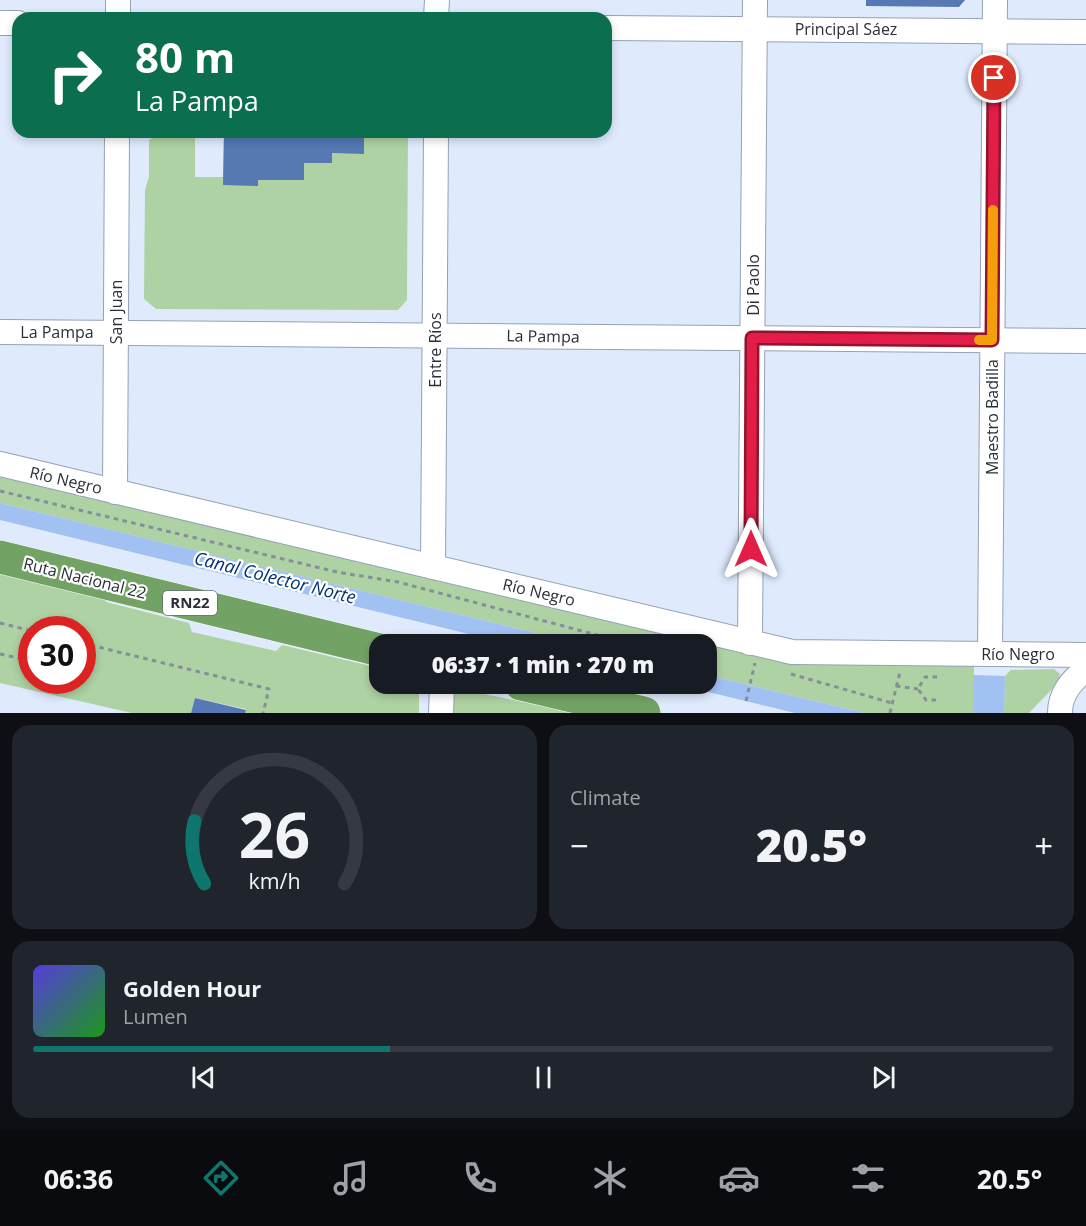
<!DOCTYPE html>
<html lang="en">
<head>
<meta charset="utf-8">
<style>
  body { margin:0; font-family:"Open Sans",sans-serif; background:#20242c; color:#f1f3f6; height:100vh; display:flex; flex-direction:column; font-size:22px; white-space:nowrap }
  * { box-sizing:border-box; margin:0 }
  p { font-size:20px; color:#9ea1a6 }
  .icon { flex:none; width:33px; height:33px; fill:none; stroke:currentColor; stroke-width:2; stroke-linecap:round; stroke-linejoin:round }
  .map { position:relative; height:713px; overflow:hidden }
  .details { display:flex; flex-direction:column; gap:12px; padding:12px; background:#0d0f14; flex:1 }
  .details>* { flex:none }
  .top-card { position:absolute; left:12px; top:12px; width:600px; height:126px; border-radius:18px; box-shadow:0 3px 9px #0003; background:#0b6e4f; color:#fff; overflow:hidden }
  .speed { position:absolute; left:18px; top:616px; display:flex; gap:12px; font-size:30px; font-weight:700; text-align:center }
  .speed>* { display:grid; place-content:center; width:78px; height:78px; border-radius:50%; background:#171b24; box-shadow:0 3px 9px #0003; line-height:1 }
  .speed .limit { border:9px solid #d22; background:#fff; color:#111 }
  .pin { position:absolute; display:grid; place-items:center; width:51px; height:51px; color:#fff; margin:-26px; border:3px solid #fff; border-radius:50%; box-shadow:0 2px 6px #0007 }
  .me { position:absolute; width:66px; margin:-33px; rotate:0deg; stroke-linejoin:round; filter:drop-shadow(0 0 4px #0008) }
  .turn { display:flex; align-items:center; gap:21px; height:126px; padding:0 24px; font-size:27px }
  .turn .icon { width:78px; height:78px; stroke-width:2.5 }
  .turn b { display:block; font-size:42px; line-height:51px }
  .big { font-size:45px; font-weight:800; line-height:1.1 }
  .details .widget { flex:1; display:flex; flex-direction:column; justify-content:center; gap:9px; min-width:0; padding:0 21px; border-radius:18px; background:#20242c }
  .details .dial { align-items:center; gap:0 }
  .dial svg { height:156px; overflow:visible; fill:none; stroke:#363941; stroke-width:7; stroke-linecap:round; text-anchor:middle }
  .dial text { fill:#f1f3f6; stroke:none }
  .song { display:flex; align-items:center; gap:18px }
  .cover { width:72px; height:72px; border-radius:9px; background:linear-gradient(135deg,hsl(250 70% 55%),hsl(120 70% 35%)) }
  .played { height:6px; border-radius:3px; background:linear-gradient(90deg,#0f766e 35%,#363941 35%) }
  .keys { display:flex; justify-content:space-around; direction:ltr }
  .heat { display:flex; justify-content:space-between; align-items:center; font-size:33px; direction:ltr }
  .details .tiles { flex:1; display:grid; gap:12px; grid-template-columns:1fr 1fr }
  .widget:last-child { grid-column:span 2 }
  .trip { position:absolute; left:369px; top:634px; width:348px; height:60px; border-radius:18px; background:#171b24; box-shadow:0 3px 9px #0003; font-weight:800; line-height:60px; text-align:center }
  .tabs { display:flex; height:96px; justify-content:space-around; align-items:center; background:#090b0e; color:#9ea1a6 }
  .tabs .icon { width:42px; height:42px }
  .tabs .current { color:#0f766e }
  .tabs b { font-size:27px; color:#f1f3f6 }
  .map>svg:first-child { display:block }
  .green { fill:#aed2a3; fill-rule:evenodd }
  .water { fill:#a2c1f3 }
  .building { fill:#5679b3 }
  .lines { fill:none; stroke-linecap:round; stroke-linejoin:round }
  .minor-casing { stroke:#94a1b6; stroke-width:26 }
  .highway-casing { stroke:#fff; stroke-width:34 }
  .path { stroke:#858e9b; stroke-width:3; stroke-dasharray:4.5 4.5; stroke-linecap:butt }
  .minor { stroke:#fff; stroke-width:24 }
  .highway { stroke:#73a364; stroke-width:33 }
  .route-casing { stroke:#92132f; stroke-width:15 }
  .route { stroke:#e11d48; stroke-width:10 }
  .slow { stroke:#f59e0b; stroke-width:10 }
  .labels { text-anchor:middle; stroke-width:4.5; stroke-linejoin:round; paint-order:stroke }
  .shield { fill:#fff; stroke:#6a6d74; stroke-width:1.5 }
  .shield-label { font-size:15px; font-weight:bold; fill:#2a2f38 }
  .street-label { font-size:16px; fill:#2a2f38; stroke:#fff }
  .water-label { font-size:18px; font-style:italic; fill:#053177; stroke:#fff }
</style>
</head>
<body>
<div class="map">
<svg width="1086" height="713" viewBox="0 0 1086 713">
  <rect width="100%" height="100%" fill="#dfebfd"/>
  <g class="green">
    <path d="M162,132h246l-1,168 -9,10 -242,-1 -12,-10 1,-109 4,-13v-37zM195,133h29l-1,44h-28z"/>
    <polygon points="0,472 705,640 706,644 585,645 0,503"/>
    <path d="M0,569l106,27v6l83,21 3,9 84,19 6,-6 97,23 1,16h38l1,10v19h-174l1,-4 -51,-11 -4,15h-59l-132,-30zM32,630h50v51h-50z"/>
    <polygon points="721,644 972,663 974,666 974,713 864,713 707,675 707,652"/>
    <polygon points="1054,669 1060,674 1058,683 1029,713 1004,713 1005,676 1011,670"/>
    <polygon points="458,690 469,691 577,713 447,713 452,693"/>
  </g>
  <g class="water">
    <polygon points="0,503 585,645 514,645 0,520"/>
    <polygon points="707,675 864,713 795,713 675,684 706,684"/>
    <polygon points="974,675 1005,676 1004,713 974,713"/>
  </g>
  <g class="building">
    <polygon points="866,0 965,0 959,7 866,6"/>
    <polygon points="224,132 364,132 364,154 332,153 332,163 304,163 304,180 258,180 258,186 223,185"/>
    <polygon points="195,698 246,710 245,713 191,713"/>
  </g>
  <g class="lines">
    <defs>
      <g id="minor">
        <polyline points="118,18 118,0"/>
        <polyline points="436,18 437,0"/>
        <polyline points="0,23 18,23"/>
        <polyline points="606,28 1086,32"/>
        <polyline points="0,332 1086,341"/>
        <polyline points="0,464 792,652 1086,655"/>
        <polyline points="115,492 117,132"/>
        <polyline points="433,567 436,132"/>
        <polyline points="750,643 755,0"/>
        <polyline points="990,654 995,0"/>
        <polyline points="441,713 442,684"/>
        <path d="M1060,713c0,-19 11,-32 26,-44"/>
      </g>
      <g id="highway">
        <polyline points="0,557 380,650"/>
        <polyline points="521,684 644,713"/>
      </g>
    </defs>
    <use href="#minor" class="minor-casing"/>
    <use href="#highway" class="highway-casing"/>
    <g class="path">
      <polyline points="0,491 337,572 398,582 627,643 644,645"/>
      <polyline points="0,623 32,631"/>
      <polyline points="82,643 269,689 263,713"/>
      <polyline points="0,654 32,661"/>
      <polyline points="706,658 713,654"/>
      <polyline points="791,674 892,703"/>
      <polyline points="937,677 925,677 918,689 926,700 938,700"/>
      <polyline points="896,686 918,689"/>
      <polyline points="746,701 755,663"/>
      <polyline points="890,713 900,672"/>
    </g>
    <use href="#minor" class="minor"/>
    <use href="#highway" class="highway"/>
  </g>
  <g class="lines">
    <defs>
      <polyline id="route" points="751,549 752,338 992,340 994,78"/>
    </defs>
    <use href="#route" class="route-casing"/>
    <use href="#route" class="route"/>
    <polyline class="slow" points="979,340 992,340 993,210"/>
  </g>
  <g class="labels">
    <rect class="shield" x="163" y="591" width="54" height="24" rx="4.5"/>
    <g class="shield-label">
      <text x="190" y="608">RN22</text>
    </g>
    <g class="street-label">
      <text x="846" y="35">Principal Sáez</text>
      <text transform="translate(753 285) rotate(-90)" y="6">Di Paolo</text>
      <text transform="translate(116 312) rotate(-90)" y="6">San Juan</text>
      <text x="57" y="338">La Pampa</text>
      <text transform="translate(543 336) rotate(1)" y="6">La Pampa</text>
      <text transform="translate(435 350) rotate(-90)" y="6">Entre Ríos</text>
      <text transform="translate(992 417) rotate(-90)" y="6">Maestro Badilla</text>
      <text transform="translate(66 480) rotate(13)" y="6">Río Negro</text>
      <text transform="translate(85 578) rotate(14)" y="6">Ruta Nacional 22</text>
      <text transform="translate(539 592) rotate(13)" y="6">Río Negro</text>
      <text x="1018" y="660">Río Negro</text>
    </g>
    <g class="water-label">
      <text transform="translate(275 578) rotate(14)" y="6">Canal Colector Norte</text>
    </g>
  </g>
</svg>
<div class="speed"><div class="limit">30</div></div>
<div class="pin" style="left:994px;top:78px;background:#d93025"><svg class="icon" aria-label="arrive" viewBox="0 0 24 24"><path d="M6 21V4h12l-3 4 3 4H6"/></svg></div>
<svg class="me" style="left:751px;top:549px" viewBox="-20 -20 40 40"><path d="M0-17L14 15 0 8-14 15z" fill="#e11d48" stroke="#fff" stroke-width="4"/></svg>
<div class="trip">06:37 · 1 min · 270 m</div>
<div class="top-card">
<div class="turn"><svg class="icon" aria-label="right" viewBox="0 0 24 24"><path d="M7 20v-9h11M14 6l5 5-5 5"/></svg><div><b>80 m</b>La Pampa</div></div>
</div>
</div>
<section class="details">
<div class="tiles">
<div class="widget dial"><svg viewBox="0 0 100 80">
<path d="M14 69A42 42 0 1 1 86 69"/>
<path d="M14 69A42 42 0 0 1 9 37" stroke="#0f766e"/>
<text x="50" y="56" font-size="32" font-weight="700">26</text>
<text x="50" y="72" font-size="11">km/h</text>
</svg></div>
<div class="widget"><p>Climate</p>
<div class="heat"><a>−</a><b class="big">20.5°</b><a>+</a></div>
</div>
<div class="widget">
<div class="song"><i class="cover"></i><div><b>Golden Hour</b><p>Lumen</p></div></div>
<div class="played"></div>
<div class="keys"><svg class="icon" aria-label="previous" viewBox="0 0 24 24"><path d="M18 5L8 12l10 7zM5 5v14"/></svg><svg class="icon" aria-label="pause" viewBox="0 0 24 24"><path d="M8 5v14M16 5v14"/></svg><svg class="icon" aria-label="next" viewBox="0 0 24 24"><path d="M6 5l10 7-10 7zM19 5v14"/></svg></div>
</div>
</div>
</section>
<nav class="tabs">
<b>06:36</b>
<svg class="icon current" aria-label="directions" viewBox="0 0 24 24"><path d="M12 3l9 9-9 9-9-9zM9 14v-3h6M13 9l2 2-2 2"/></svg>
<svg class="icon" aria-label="music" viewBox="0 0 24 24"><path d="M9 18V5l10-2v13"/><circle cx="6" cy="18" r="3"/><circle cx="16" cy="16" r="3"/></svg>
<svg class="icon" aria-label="phone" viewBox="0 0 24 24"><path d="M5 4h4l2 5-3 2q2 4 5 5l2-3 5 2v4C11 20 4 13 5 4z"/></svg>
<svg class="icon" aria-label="climate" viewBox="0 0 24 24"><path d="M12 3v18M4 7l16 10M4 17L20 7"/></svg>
<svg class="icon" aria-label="car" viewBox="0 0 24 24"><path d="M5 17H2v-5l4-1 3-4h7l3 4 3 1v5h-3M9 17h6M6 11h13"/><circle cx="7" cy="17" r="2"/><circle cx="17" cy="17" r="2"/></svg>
<svg class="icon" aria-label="filters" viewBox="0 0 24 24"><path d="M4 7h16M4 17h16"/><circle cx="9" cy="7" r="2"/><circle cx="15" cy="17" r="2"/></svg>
<b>20.5°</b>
</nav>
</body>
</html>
